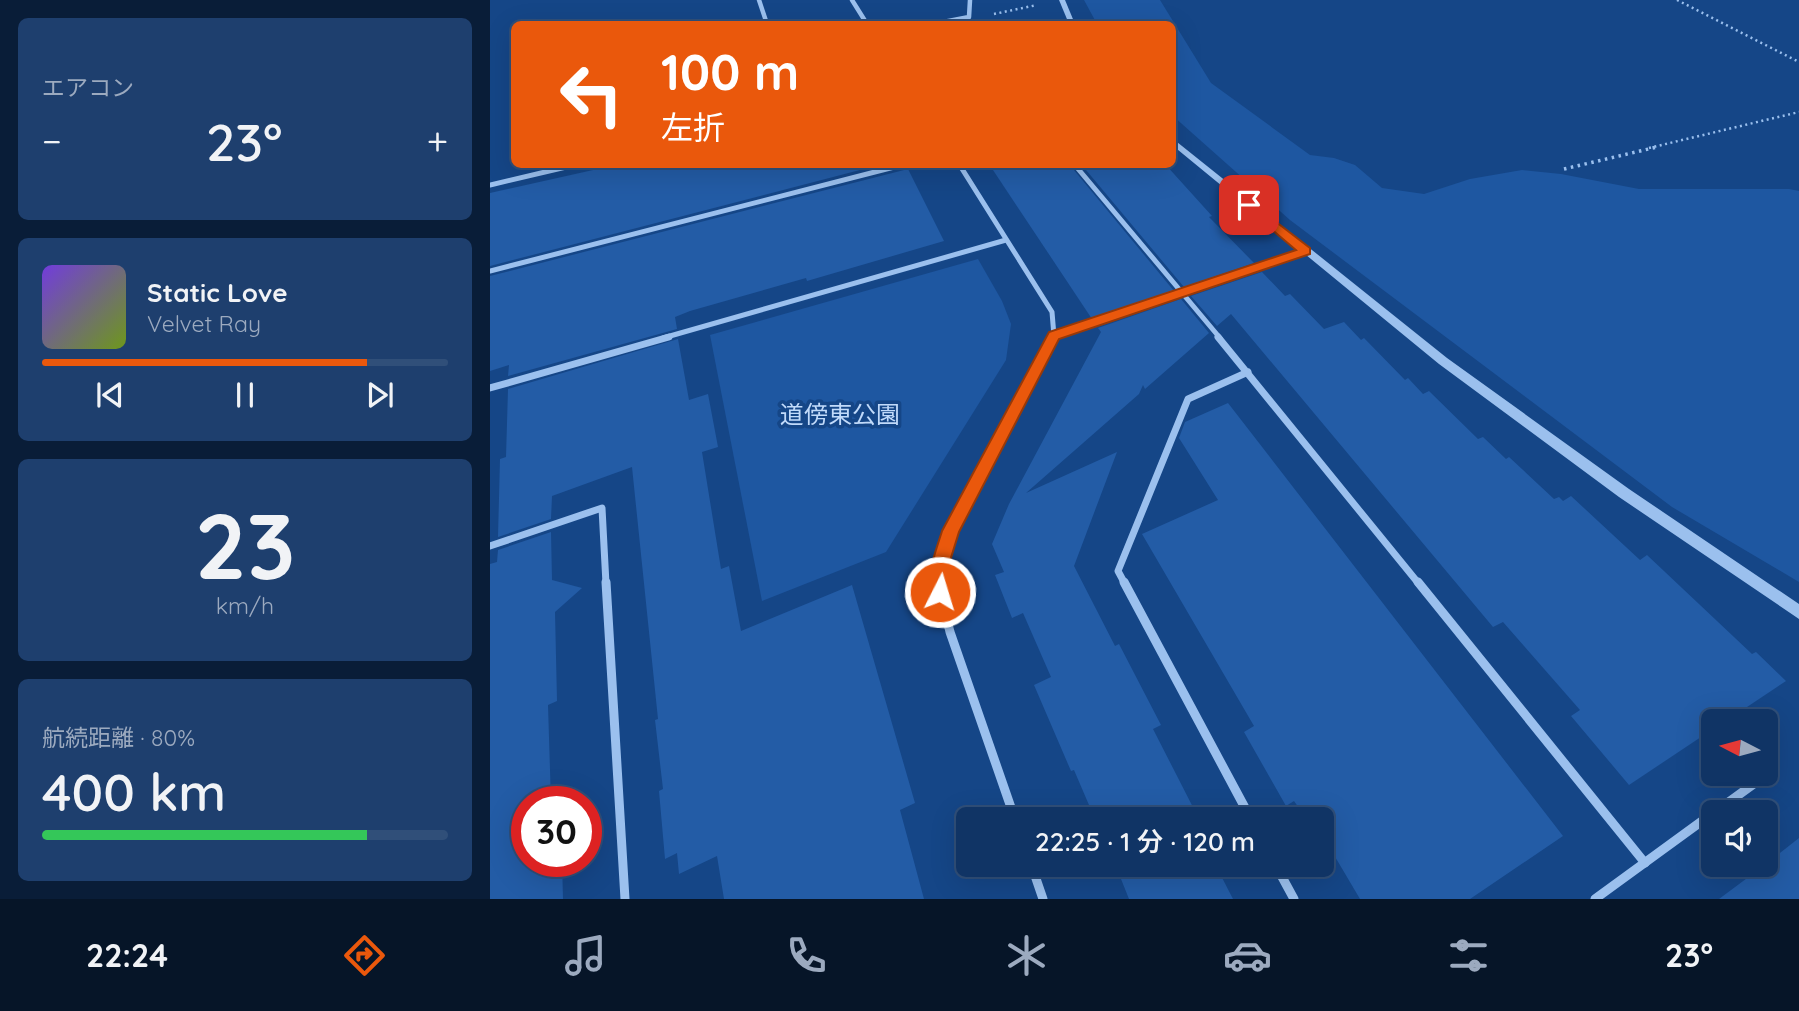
<!DOCTYPE html>
<html lang="ja">
<head>
<meta charset="utf-8">
<style>
  body { margin:0; font-family:Quicksand,"Noto Sans JP",sans-serif; background:#1e3f6e; color:#f1f3f6; height:100vh; display:flex; flex-direction:column; font-size:26px; white-space:nowrap }
  * { box-sizing:border-box; margin:0 }
  p { font-size:23px; color:#9caabf }
  .icon { flex:none; width:38px; height:38px; fill:none; stroke:currentColor; stroke-width:2; stroke-linecap:round; stroke-linejoin:round }
  .map { position:relative; flex:1; overflow:hidden }
  .sheet { display:flex; flex-direction:column; gap:18px; padding:18px; background:#091d38; width:490px }
  .sheet>* { flex:none }
  .hud { position:absolute; left:21px; top:21px; width:665px; height:147px; border-radius:10px; box-shadow:0 7px 28px #0002,0 0 0 2px #304f79; background:#ea580c; color:#fff; overflow:hidden }
  .needle { width:46px; rotate:276deg }
  .controls { position:absolute; left:1211px; top:709px; display:grid; gap:14px }
  .controls a { display:grid; place-items:center; width:77px; height:77px; border-radius:10px; background:#103465; box-shadow:0 7px 28px #0002,0 0 0 2px #304f79; font-size:35px }
  .speed { position:absolute; left:21px; top:786px; display:flex; gap:14px; font-size:35px; font-weight:700; text-align:center }
  .speed>* { display:grid; place-content:center; width:91px; height:91px; border-radius:50%; background:#103465; box-shadow:0 7px 28px #0002,0 0 0 2px #304f79; line-height:1 }
  .speed .limit { border:10px solid #d22; background:#fff; color:#111 }
  .pin { position:absolute; display:grid; place-items:center; width:60px; height:60px; color:#fff; margin:-30px; border-radius:14px; box-shadow:0 4px 10px #0006 }
  .me { position:absolute; width:77px; margin:-38px; rotate:5deg; stroke-linejoin:round; filter:drop-shadow(0 0 5px #0008) }
  .turn { display:flex; align-items:center; gap:24px; height:147px; padding:0 35px; font-size:32px }
  .turn .icon { width:91px; height:91px; stroke-width:2.5 }
  .turn b { display:block; font-size:49px; line-height:60px }
  .big { font-size:52px; font-weight:600; line-height:1.1 }
  .sheet .card { flex:1; display:flex; flex-direction:column; justify-content:center; gap:10px; min-width:0; padding:0 24px; border-radius:10px; background:#1e3f6e }
  .sheet .dial { align-items:center; gap:0 }
  .dial b { font-size:91px; line-height:1 }
  .song { display:flex; align-items:center; gap:21px }
  .cover { width:84px; height:84px; border-radius:10px; background:linear-gradient(135deg,hsl(260 70% 55%),hsl(80 70% 35%)) }
  .played { height:7px; border-radius:4px; background:linear-gradient(90deg,#ea580c 80%,#304f79 80%) }
  .keys { display:flex; justify-content:space-around; direction:ltr }
  .heat { display:flex; justify-content:space-between; align-items:center; font-size:38px; direction:ltr }
  .charge { height:10px; border-radius:5px; background:linear-gradient(90deg,#34c759 80%,#304f79 0) }
  .trip { position:absolute; left:466px; top:807px; width:378px; height:70px; border-radius:10px; background:#103465; box-shadow:0 7px 28px #0002,0 0 0 2px #304f79; font-weight:600; line-height:70px; text-align:center }
  .menu { display:flex; height:112px; justify-content:space-around; align-items:center; background:#061528; color:#9caabf }
  .menu .icon { width:49px; height:49px }
  .menu .on { color:#ea580c }
  .menu b { font-size:32px; color:#f1f3f6 }
  main { display:flex; flex:1; min-height:0 }
  .map>svg:first-child { display:block }
  .green { fill:#1e57a1 }
  .building { fill:#235ca6 }
  .lines { fill:none; stroke-linecap:round; stroke-linejoin:round }
  .path-far1 { stroke:#9bc0ee; stroke-width:2.5; stroke-dasharray:2 3.5; stroke-linecap:butt }
  .path { stroke:#9bc0ee; stroke-width:3.5; stroke-dasharray:2.5 4.5; stroke-linecap:butt }
  .minor-far3 { stroke:#9bc0ee; stroke-width:4.5 }
  .minor-far2 { stroke:#9bc0ee; stroke-width:5 }
  .minor-far1 { stroke:#9bc0ee; stroke-width:7 }
  .minor { stroke:#9bc0ee; stroke-width:9 }
  .tertiary { fill:#9bc0ee; fill-rule:evenodd }
  .route { fill:#ea580c; stroke:#983908; stroke-width:2 }
  .labels { text-anchor:middle; stroke-width:7; stroke-linejoin:round; paint-order:stroke }
  .park-label { font-size:24px; fill:#c1dafa; stroke:#154687 }
</style>
</head>
<body>
<main>
<section class="sheet">
<div class="card"><p>エアコン</p>
<div class="heat"><a>−</a><b class="big">23°</b><a>+</a></div>
</div>
<div class="card">
<div class="song"><i class="cover"></i><div><b>Static Love</b><p>Velvet Ray</p></div></div>
<div class="played"></div>
<div class="keys"><svg class="icon" aria-label="previous" viewBox="0 0 24 24"><path d="M18 5L8 12l10 7zM5 5v14"/></svg><svg class="icon" aria-label="pause" viewBox="0 0 24 24"><path d="M8 5v14M16 5v14"/></svg><svg class="icon" aria-label="next" viewBox="0 0 24 24"><path d="M6 5l10 7-10 7zM19 5v14"/></svg></div>
</div>
<div class="card dial"><b>23</b><p>km/h</p></div>
<div class="card"><p>航続距離 · 80%</p><b class="big">400 km</b><div class="charge"></div></div>
</section>
<div class="map">
<svg width="1309" height="899" viewBox="0 0 1309 899">
  <rect width="100%" height="100%" fill="#154687"/>
  <g class="green">
    <polygon points="594,0 670,0 721,83 820,155 844,158 865,165 892,188 934,194 980,179 1032,170 1071,174 1149,189 1299,189 1309,191 1309,582 1182,507 800,220 683,116 682,24 607,24"/>
    <polygon points="488,259 512,301 521,324 516,360 396,552 272,601 220,335"/>
  </g>
  <g class="building">
    <polygon points="130,164 393,164 0,266 0,193"/>
    <polygon points="499,164 579,164 684,291 602,319"/>
    <polygon points="591,164 675,164 722,216 719,217 764,263 694,287"/>
    <polygon points="418,169 454,241 317,281 316,278 200,311 185,317 187,329 18,376 19,365 0,371 0,276"/>
    <polygon points="772,272 795,296 800,294 834,329 854,322 871,340 874,338 915,380 918,378 933,394 939,391 988,439 993,437 1016,459 1019,457 1064,499 1069,497 1073,501 1081,496 1150,560 1157,555 1262,654 1266,652 1296,681 1236,721 1223,721 1223,729 1139,785 1081,716 1090,710 1013,622 1003,627 741,314 727,326 701,296"/>
    <polygon points="691,299 719,333 655,389 653,385 649,394 536,493 627,452 584,566 625,646 629,644 671,725 663,729 709,819 605,819 584,770 581,771 544,685 561,677 533,613 522,618 505,575 514,572 502,544 519,504 611,332 608,328"/>
    <polygon points="188,339 199,400 218,394 228,447 212,452 231,569 239,566 251,631 362,585 425,803 410,810 434,899 234,899 227,856 189,874 187,853 175,859 169,791 173,789 165,720 168,719 142,467 62,496 61,519 8,537 10,459 16,457 18,389"/>
    <polygon points="738,403 1073,836 980,899 870,899 831,833 831,819 823,819 817,808 811,811 804,801 796,806 754,732 764,726 652,534 728,500 689,438 695,422"/>
    <polygon points="61,532 62,580 92,588 65,612 67,701 58,705 61,802 37,802 37,861 72,861 73,899 0,899 0,564 7,562 8,550"/>
    <polygon points="1309,838 1309,899 1229,899 1276,864"/>
    <polygon points="625,864 725,864 743,899 639,899"/>
  </g>
  <g class="lines">
    <g class="path-far1">
      <polyline points="1187,0 1309,62"/>
      <polyline points="504,14 547,5"/>
      <polyline points="1159,148 1309,112"/>
    </g>
    <polyline class="path" points="1074,169 1167,147"/>
    <g class="minor-far3">
      <polyline points="269,0 277,24"/>
      <polyline points="362,0 377,24"/>
      <polyline points="443,24 479,17 480,0"/>
    </g>
    <g class="minor-far2">
      <polyline points="469,164 562,312 564,336"/>
      <polyline points="584,164 730,338"/>
      <polyline points="0,185 89,164"/>
      <polyline points="0,271 416,164"/>
      <polyline points="173,338 516,240"/>
      <polyline points="563,338 815,251"/>
    </g>
    <g class="minor-far1">
      <polyline points="728,337 929,584"/>
      <polyline points="0,388 179,337"/>
      <polyline points="0,546 112,508 116,584"/>
      <polyline points="450,584 451,561 460,531 564,337"/>
      <polyline points="635,584 628,571 698,399 758,372"/>
    </g>
    <g class="minor">
      <polyline points="116,582 135,899"/>
      <polyline points="450,582 450,592 460,632 525,819"/>
      <polyline points="634,582 761,819"/>
      <polyline points="928,582 1155,863"/>
      <polyline points="1225,812 1265,783"/>
      <polyline points="541,864 553,899"/>
      <polyline points="785,864 804,899"/>
      <polyline points="1105,899 1223,813"/>
    </g>
    <g class="tertiary">
      <polygon points="569,0 575,0 585,24 579,24"/>
      <polygon points="682,138 957,358 1139,489 1309,604 1309,619 1129,497 949,364 682,145"/>
    </g>
  </g>
  <path class="route" d="M759,201l61,47v6l-251,85 -100,193 -9,29 -4,37 -6,2 -7,-2c-9,-20 3,-47 9,-67l107,-199 247,-82 -51,-43 -2,-2z"/>
  <g class="labels">
    <g class="park-label">
      <text x="350" y="423">道傍東公園</text>
    </g>
  </g>
</svg>
<div class="controls">
<a><svg class="needle" viewBox="-14 -14 28 28"><path d="M0-13l5 13h-10z" fill="#e53935"/><path d="M0 13l5-13h-10z" fill="#9caabf"/></svg></a>
<a><svg class="icon" aria-label="sound" viewBox="0 0 24 24"><path d="M4 9h4l5-4v14l-5-4H4zM17 9q2 3 0 6"/></svg></a>
</div>
<div class="speed"><div class="limit">30</div></div>
<div class="pin" style="left:759px;top:205px;background:#d93025"><svg class="icon" aria-label="arrive" viewBox="0 0 24 24"><path d="M6 21V4h12l-3 4 3 4H6"/></svg></div>
<svg class="me" style="left:450px;top:592px" viewBox="-20 -20 40 40"><circle r="17" fill="#ea580c" stroke="#fff" stroke-width="3"/><path d="M0-11L8 9 0 5-8 9z" fill="#fff"/></svg>
<div class="trip">22:25 · 1 分 · 120 m</div>
<div class="hud">
<div class="turn"><svg class="icon" aria-label="left" viewBox="0 0 24 24"><path d="M17 20v-9H6M10 6l-5 5 5 5"/></svg><div><b>100 m</b>左折</div></div>
</div>
</div>
</main>
<nav class="menu">
<b>22:24</b>
<svg class="icon on" aria-label="directions" viewBox="0 0 24 24"><path d="M12 3l9 9-9 9-9-9zM9 14v-3h6M13 9l2 2-2 2"/></svg>
<svg class="icon" aria-label="music" viewBox="0 0 24 24"><path d="M9 18V5l10-2v13"/><circle cx="6" cy="18" r="3"/><circle cx="16" cy="16" r="3"/></svg>
<svg class="icon" aria-label="phone" viewBox="0 0 24 24"><path d="M5 4h4l2 5-3 2q2 4 5 5l2-3 5 2v4C11 20 4 13 5 4z"/></svg>
<svg class="icon" aria-label="climate" viewBox="0 0 24 24"><path d="M12 3v18M4 7l16 10M4 17L20 7"/></svg>
<svg class="icon" aria-label="car" viewBox="0 0 24 24"><path d="M5 17H2v-5l4-1 3-4h7l3 4 3 1v5h-3M9 17h6M6 11h13"/><circle cx="7" cy="17" r="2"/><circle cx="17" cy="17" r="2"/></svg>
<svg class="icon" aria-label="filters" viewBox="0 0 24 24"><path d="M4 7h16M4 17h16"/><circle cx="9" cy="7" r="2"/><circle cx="15" cy="17" r="2"/></svg>
<b>23°</b>
</nav>
</body>
</html>
